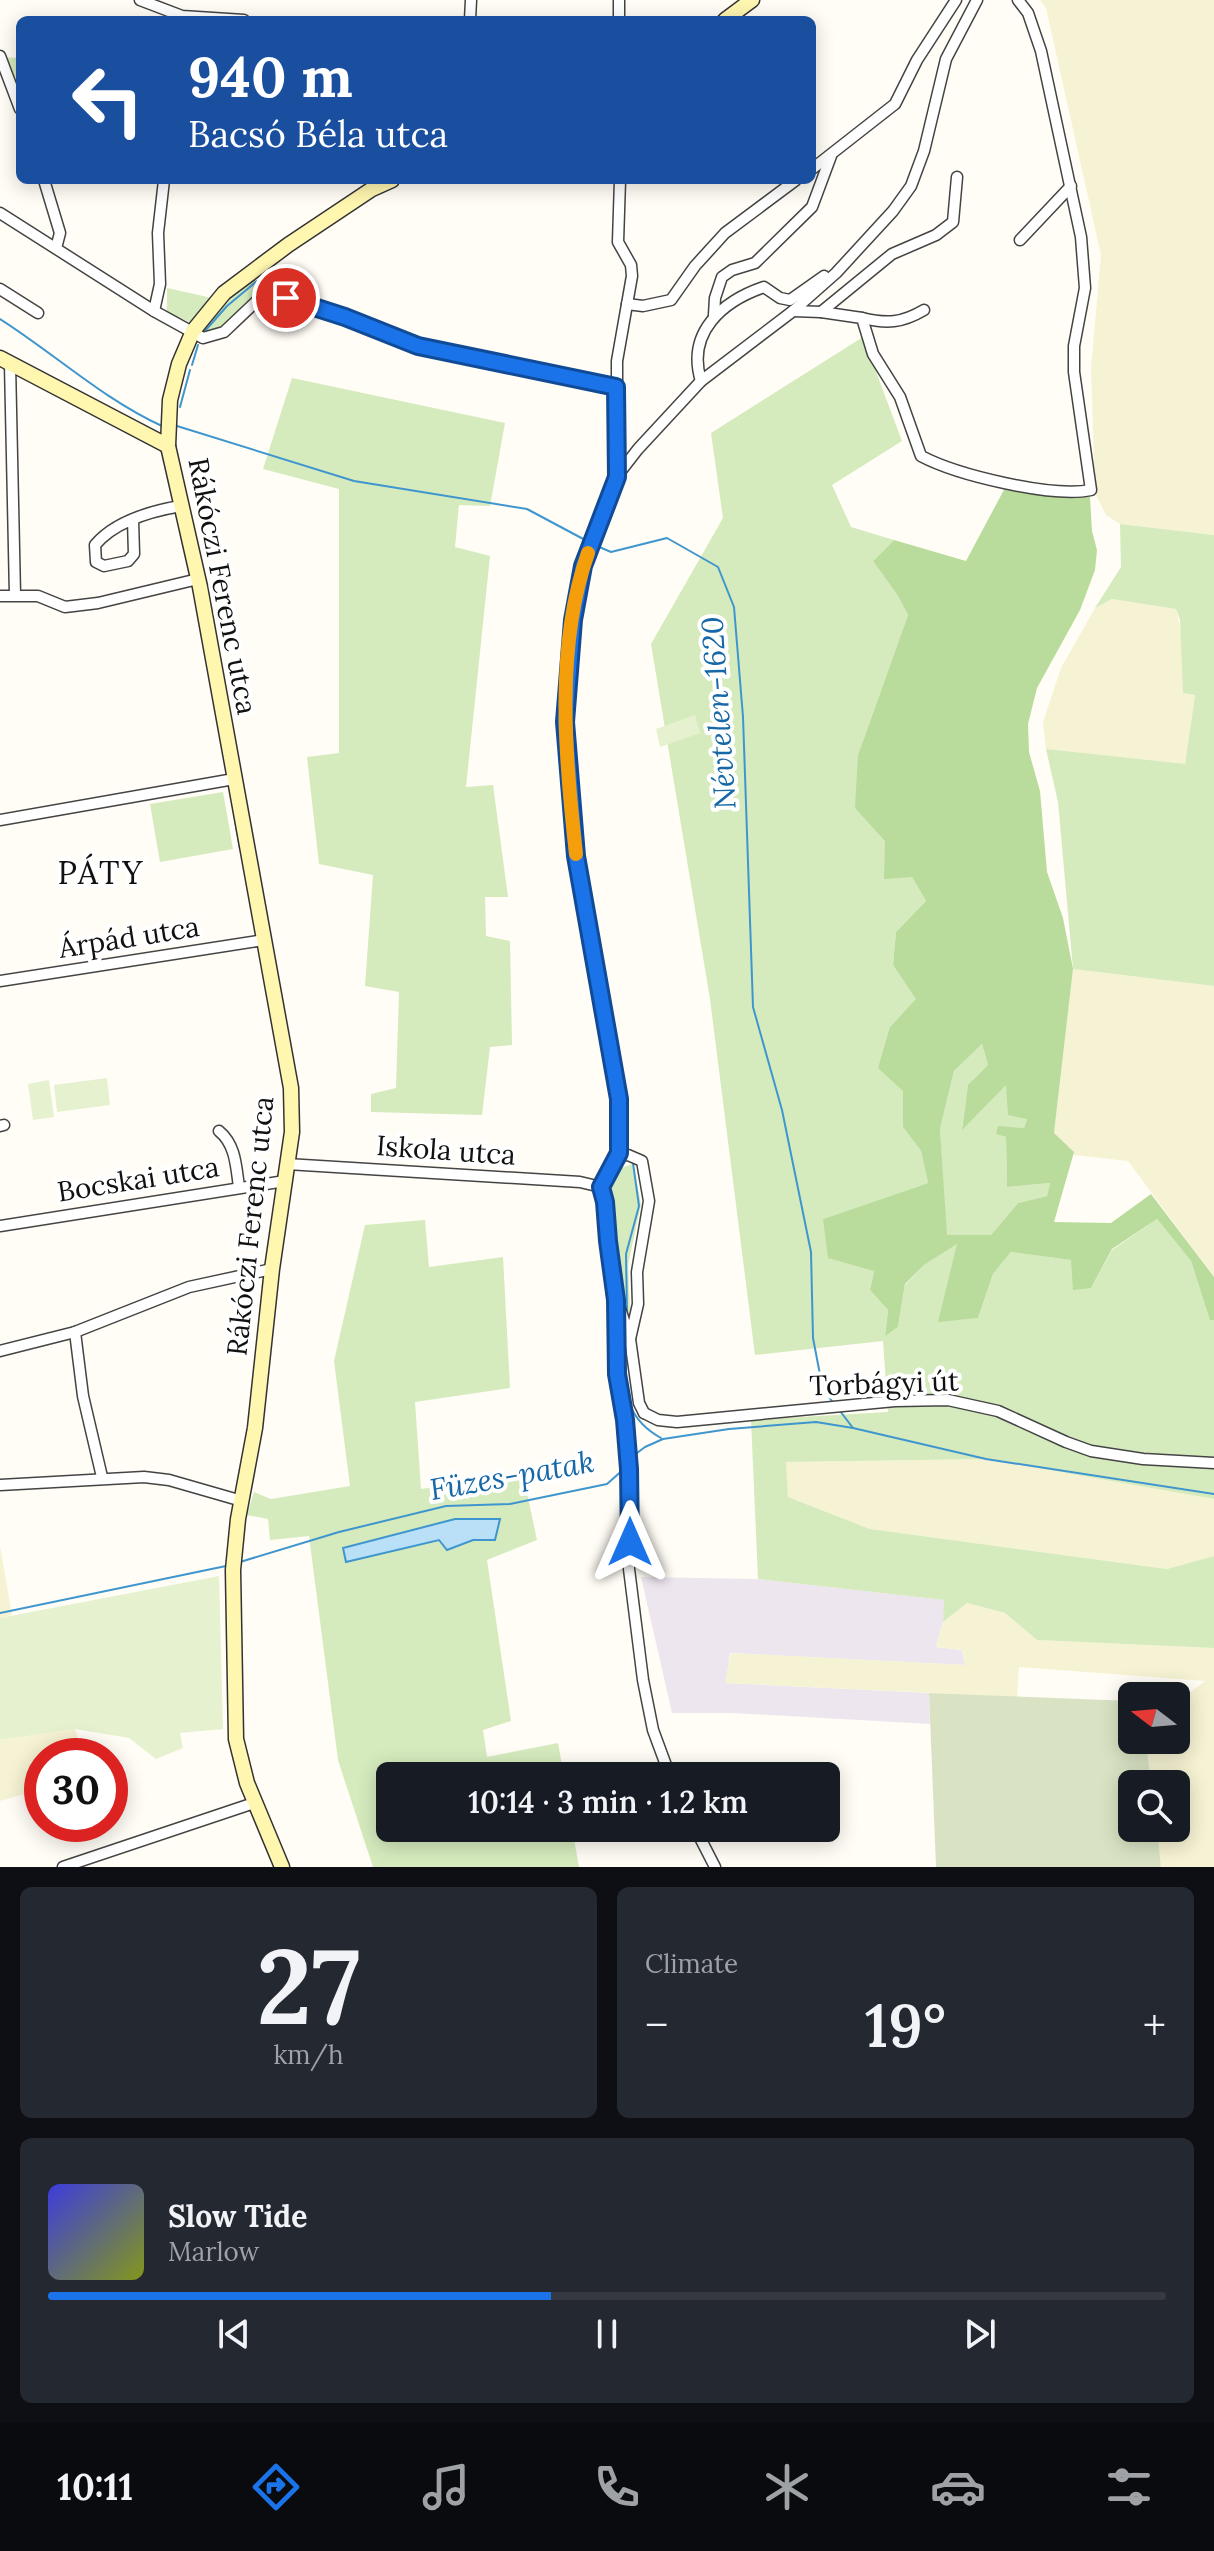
<!DOCTYPE html>
<html lang="en">
<head>
<meta charset="utf-8">
<style>
  body { margin:0; font-family:Lora,serif; background:#242831; color:#f1f3f6; height:100vh; display:flex; flex-direction:column; font-size:30px; white-space:nowrap }
  * { box-sizing:border-box; margin:0 }
  p { font-size:26px; color:#9ea1a6 }
  .icon { flex:none; width:44px; height:44px; fill:none; stroke:currentColor; stroke-width:2; stroke-linecap:round; stroke-linejoin:round }
  .map { position:relative; height:1867px; overflow:hidden }
  .details { display:flex; flex-direction:column; gap:20px; padding:20px; background:#0d0f14; flex:1 }
  .details>* { flex:none }
  .guide { position:absolute; left:16px; top:16px; width:800px; height:168px; border-radius:12px; box-shadow:0 4px 20px #0003; background:#1a4fa0; color:#fff; overflow:hidden }
  .needle { width:52px; rotate:286deg }
  .buttons { position:absolute; left:1118px; top:1682px; display:grid; gap:16px }
  .buttons a { display:grid; place-items:center; width:72px; height:72px; border-radius:12px; background:#171b24; box-shadow:0 4px 20px #0003; font-size:40px }
  .speed { position:absolute; left:24px; top:1738px; display:flex; gap:16px; font-size:40px; font-weight:700; text-align:center }
  .speed>* { display:grid; place-content:center; width:104px; height:104px; border-radius:50%; background:#171b24; box-shadow:0 4px 20px #0003; line-height:1 }
  .speed .limit { border:12px solid #d22; background:#fff; color:#111 }
  .pin { position:absolute; display:grid; place-items:center; width:68px; height:68px; color:#fff; margin:-34px; border:4px solid #fff; border-radius:50%; box-shadow:0 2px 8px #0007 }
  .me { position:absolute; width:88px; margin:-44px; rotate:0deg; stroke-linejoin:round; filter:drop-shadow(0 0 6px #0008) }
  .turn { display:flex; align-items:center; gap:28px; height:168px; padding:0 40px; font-size:36px }
  .turn .icon { width:104px; height:104px; stroke-width:2.5 }
  .turn b { display:block; font-size:56px; line-height:68px }
  .big { font-size:60px; font-weight:600; line-height:1.1 }
  .details .tile { flex:1; display:flex; flex-direction:column; justify-content:center; gap:12px; min-width:0; padding:0 28px; border-radius:12px; background:#242831 }
  .details .dial { align-items:center; gap:0 }
  .dial b { font-size:104px; line-height:1 }
  .song { display:flex; align-items:center; gap:24px }
  .cover { width:96px; height:96px; border-radius:12px; background:linear-gradient(135deg,hsl(240 70% 55%),hsl(70 70% 35%)) }
  .played { height:8px; border-radius:4px; background:linear-gradient(90deg,#1a73e8 45%,#363941 45%) }
  .keys { display:flex; justify-content:space-around; direction:ltr }
  .heat { display:flex; justify-content:space-between; align-items:center; font-size:44px; direction:ltr }
  .details .tiles { flex:1; display:grid; gap:20px; grid-template-columns:1fr 1fr }
  .tile:last-child { grid-column:span 2 }
  .trip { position:absolute; left:376px; top:1762px; width:464px; height:80px; border-radius:12px; background:#171b24; box-shadow:0 4px 20px #0003; font-weight:600; line-height:80px; text-align:center }
  .tab-bar { display:flex; height:128px; justify-content:space-around; align-items:center; background:#090b0e; color:#9ea1a6 }
  .tab-bar .icon { width:56px; height:56px }
  .tab-bar .active { color:#1a73e8 }
  .tab-bar b { font-size:36px; color:#f1f3f6 }
  .map>svg:first-child { display:block }
  .industrial { fill:#eee6ef }
  .farmland { fill:#f6f3d4 }
  .green { fill:#d5ebbd }
  .forest { fill:#b9dc9c; fill-rule:evenodd }
  .cemetery { fill:#d9e3c4 }
  .pitch { fill:#e6f2cf }
  .water { fill:#b9e0f7; stroke:#3f96cf; stroke-width:2 }
  .lines { fill:none; stroke-linecap:round; stroke-linejoin:round }
  .stream { stroke:#3f96cf; stroke-width:2 }
  .street-casing { stroke:#444; stroke-width:13 }
  .secondary-casing { stroke:#333; stroke-width:17 }
  .street { stroke:#fff; stroke-width:10 }
  .secondary { stroke:#fff6b0; stroke-width:14 }
  .route-casing { stroke:#114b97; stroke-width:20 }
  .route { stroke:#1a73e8; stroke-width:14 }
  .slow { stroke:#f59e0b; stroke-width:14 }
  .labels { text-anchor:middle; stroke-width:8; stroke-linejoin:round; paint-order:stroke }
  .street-label { font-size:28px; fill:#111; stroke:#fff }
  .water-label { font-size:30px; font-style:italic; fill:#1768a6; stroke:#fff }
  .quarter-label { font-size:32px; letter-spacing:2px; fill:#111; stroke:#fff }
</style>
</head>
<body>
<div class="map">
<svg width="1214" height="1867" viewBox="0 0 1214 1867">
  <rect width="100%" height="100%" fill="#fffdf5"/>
  <polygon class="industrial" points="641,1577 758,1579 945,1600 943,1622 936,1647 962,1650 965,1665 730,1653 726,1683 929,1693 930,1724 733,1713 672,1713"/>
  <g class="farmland">
    <polygon points="1040,0 1214,0 1214,535 1120,524 1106,515 1095,493 1091,368 1101,255 1046,8"/>
    <polygon points="1112,599 1176,609 1195,694 1185,765 1046,749 1043,722 1061,668 1095,608"/>
    <polygon points="1073,969 1214,986 1214,1277 1128,1161 1073,1155 1054,1133"/>
    <polygon points="986,1459 1214,1499 1214,1556 1167,1569 870,1529 788,1497 785,1462"/>
    <polygon points="0,1546 12,1615 0,1618"/>
    <polygon points="967,1603 1005,1613 1037,1640 1214,1648 1214,1867 1161,1867 1157,1828 1176,1828 1176,1784 1151,1784 1146,1740 1176,1740 1176,1698 1183,1698 1205,1681 1019,1667 1017,1697 725,1683 731,1653 965,1665 962,1650 936,1647 943,1622"/>
    <polygon points="75,1729 84,1756 42,1756 42,1789 0,1801 0,1740"/>
  </g>
  <g class="green">
    <polygon points="0,57 20,58 20,93 13,93"/>
    <polygon points="250,277 259,281 260,292 221,329 202,334 202,329 233,290"/>
    <polygon points="167,288 212,298 192,323 167,313"/>
    <polygon points="863,337 902,441 832,485 851,527 894,540 873,561 898,596 908,615 858,755 885,841 912,877 926,901 896,932 893,965 917,999 890,1027 903,1091 903,1127 921,1151 928,1183 823,1219 874,1271 870,1290 888,1310 885,1335 898,1327 905,1285 924,1265 958,1243 939,1321 978,1318 993,1274 1011,1252 1071,1260 1091,1288 1112,1250 1157,1219 1191,1261 1210,1319 1214,1320 1214,1499 986,1459 786,1462 788,1497 870,1529 1167,1569 1214,1556 1214,1648 1037,1640 1005,1613 967,1603 943,1622 944,1600 758,1579 751,1420 888,1412 883,1341 755,1355 710,999 651,644 723,518 711,433"/>
    <polygon points="292,378 505,423 490,506 459,505 455,547 490,556 466,787 493,785 508,897 485,897 486,936 510,941 512,1045 490,1047 482,1115 371,1112 371,1094 396,1088 399,992 365,986 373,875 319,864 307,757 339,753 339,489 263,469"/>
    <polygon points="1120,524 1214,535 1214,986 1073,969 1058,802 1046,749 1185,764 1195,695 1183,693 1180,620 1176,609 1112,599 1095,608 1121,567"/>
    <polygon points="223,792 233,849 160,862 150,804"/>
    <polygon points="982,1044 988,1065 968,1086 962,1128 1006,1084 1027,1119 1024,1128 998,1127 997,1134 1006,1137 1007,1187 1050,1183 1047,1196 1018,1203 991,1235 946,1235 940,1129 954,1071"/>
    <path d="M633,1164l8,40 -13,61 2,44 -3,13h-4c-2,-21 -21,-133 -12,-146 5,-7 15,-10 22,-12z"/>
    <polygon points="425,1220 429,1267 503,1257 510,1388 415,1402 421,1489 523,1474 537,1540 487,1560 511,1721 483,1730 487,1757 558,1743 564,1776 390,1776 390,1828 572,1828 579,1867 373,1867 338,1760 309,1536 270,1540 268,1519 247,1515 254,1492 271,1499 350,1486 334,1361 365,1225"/>
  </g>
  <path class="forest" d="M1006,486l42,9 42,2 2,34 5,19 -2,20 -15,40 -43,78 -9,36 1,28 11,39 7,81 16,46 10,51 -19,164 20,19 -20,70 57,1 40,-29 63,83v43h-4l-19,-59 -34,-42 -45,30 -21,39 -18,2 -2,-30 -60,-8 -18,22 -15,44 -40,4 19,-78 -33,21 -19,19 -7,43 -13,9 3,-26 -18,-20 4,-19 -46,-13 -5,-39 105,-36 -7,-32 -18,-24v-36l-25,-23 12,-41 26,-28 -23,-34 3,-33 30,-31 -14,-24 -28,2 1,-38 -30,-33 3,-53 50,-140 -10,-19 -25,-35 21,-21 72,21zM982,1044l6,21 -20,20 -6,45 44,-45 2,30 19,4 -3,9 -26,-2 -2,8 10,3 1,50 43,-4 -3,13 -29,7 -27,32h-44l-7,-106 14,-58z"/>
  <polygon class="cemetery" points="929,1693 1132,1701 1132,1740 1146,1740 1151,1784 1132,1784 1132,1828 1157,1828 1161,1867 936,1867"/>
  <g class="pitch">
    <polygon points="695,715 700,733 660,747 656,729"/>
    <polygon points="107,1078 110,1105 57,1112 54,1085"/>
    <polygon points="49,1080 54,1117 33,1120 28,1084"/>
    <polygon points="219,1576 223,1729 180,1733 183,1748 156,1759 129,1738 75,1729 0,1740 0,1618"/>
  </g>
  <polygon class="water" points="455,1519 500,1519 495,1540 473,1540 447,1550 439,1540 346,1562 343,1548"/>
  <g class="lines">
    <g class="stream">
      <path d="M0,319c55,35 103,80 162,107"/>
      <polyline points="204,332 227,306 257,281"/>
      <polyline points="192,365 198,345"/>
      <polyline points="180,407 190,370"/>
      <polyline points="177,426 354,481 527,509 587,541"/>
      <polyline points="597,546 611,552 667,538 718,567 734,607 743,717 753,1007 782,1110 811,1252 813,1338 822,1385 833,1403"/>
      <polyline points="230,790 240,849"/>
      <polyline points="627,1313 626,1254 639,1206 633,1163"/>
      <path d="M622,1355c4,38 3,63 39,83"/>
      <polyline points="840,1411 853,1428"/>
      <polyline points="633,1456 645,1447 663,1439 729,1429 816,1422 853,1428 986,1459 1214,1494"/>
      <polyline points="240,1562 339,1532 446,1506 510,1504 607,1484 625,1468"/>
      <polyline points="0,1613 226,1566"/>
    </g>
    <defs>
      <g id="street">
        <polyline points="140,0 182,16 244,20"/>
        <polyline points="470,20 471,0"/>
        <polyline points="619,20 619,0"/>
        <polyline points="0,56 20,109"/>
        <polyline points="812,169 895,104 917,60 956,0"/>
        <polyline points="44,180 60,233 56,248"/>
        <polyline points="620,180 618,242 631,265 632,276 617,361 617,477 583,566 573,620 565,722 576,856 619,1099 619,1153 601,1187 605,1202 615,1293 630,1339 639,1403 644,1413"/>
        <polyline points="0,213 154,311 203,338 224,332 262,296 273,295 303,301 418,346 616,387"/>
        <polyline points="1020,240 1071,186"/>
        <polyline points="0,289 38,313"/>
        <polyline points="627,304 643,306 671,300 695,266 725,233 796,180"/>
        <polyline points="154,311 160,284 158,233 164,180"/>
        <path d="M793,311l28,1 41,6 11,36 27,43 21,59c36,19 131,42 170,34l-17,-118v-26l11,-58 -4,-51 -40,-186 -13,-38 -10,-13"/>
        <polyline points="821,312 892,254 936,235 953,222 957,177"/>
        <polyline points="714,315 715,298 722,277 732,270 755,263 812,207 831,156"/>
        <path d="M862,318c25,6 40,5 62,-8"/>
        <polyline points="10,364 15,595"/>
        <path d="M701,381c-15,-49 22,-80 63,-94l16,11 10,2 34,-24"/>
        <polyline points="617,476 638,449 701,381 793,311 836,273 893,211 911,186 924,151 946,59 977,0"/>
        <path d="M133,520l1,34 -6,7 -24,5 -8,-4 -1,-17c20,-24 56,-34 86,-39"/>
        <polyline points="0,596 38,596 65,607 98,603 198,579"/>
        <polyline points="0,820 234,779"/>
        <polyline points="0,981 264,940"/>
        <polyline points="0,1126 4,1125"/>
        <path d="M219,1131c17,14 17,36 20,56"/>
        <polyline points="618,1156 628,1155 642,1161 649,1201 637,1272 638,1304 630,1339"/>
        <polyline points="287,1164 580,1182 601,1187"/>
        <polyline points="0,1226 285,1181"/>
        <polyline points="616,1304 617,1374 625,1420 629,1469 629,1569 643,1680 653,1730 670,1776"/>
        <polyline points="75,1332 83,1396 102,1477"/>
        <polyline points="0,1351 75,1332 189,1287 272,1269"/>
        <polyline points="644,1413 658,1420 677,1422 895,1401 948,1400 998,1411 1066,1442 1091,1451 1143,1459 1214,1463"/>
        <polyline points="0,1485 144,1477 169,1480 242,1501"/>
        <polyline points="695,1828 715,1867"/>
        <polyline points="63,1867 254,1803"/>
      </g>
      <g id="secondary">
        <polyline points="725,20 752,0"/>
        <polyline points="0,358 168,446"/>
        <polyline points="282,1867 247,1783 236,1739 233,1570 238,1519 255,1428 272,1269 292,1132 291,1088 200,587 168,446 170,400 179,364 193,331 224,293 288,245 372,189 392,180"/>
      </g>
    </defs>
    <use href="#street" class="street-casing"/>
    <use href="#secondary" class="secondary-casing"/>
    <use href="#street" class="street"/>
    <use href="#secondary" class="secondary"/>
  </g>
  <g class="lines">
    <defs>
      <polyline id="route" points="286,298 345,317 418,346 616,387 617,477 583,566 573,620 565,722 576,856 619,1099 619,1153 601,1187 605,1202 608,1241 616,1300 617,1374 625,1420 629,1469 630,1542"/>
    </defs>
    <use href="#route" class="route-casing"/>
    <use href="#route" class="route"/>
    <path class="slow" d="M576,854c-11,-96 -21,-208 12,-301"/>
  </g>
  <g class="labels">
    <g class="street-label">
      <text transform="translate(223 586) rotate(79)" y="10">Rákóczi Ferenc utca</text>
      <text transform="translate(129 937) rotate(-9)" y="10">Árpád utca</text>
      <text transform="translate(446 1150) rotate(4)" y="10">Iskola utca</text>
      <text transform="translate(138 1179) rotate(-9)" y="10">Bocskai utca</text>
      <text transform="translate(250 1226) rotate(-84)" y="10">Rákóczi Ferenc utca</text>
      <text transform="translate(884 1383) rotate(-2)" y="10">Torbágyi út</text>
    </g>
    <g class="water-label">
      <text transform="translate(719 713) rotate(-94)" y="10">Névtelen-1620</text>
      <text transform="translate(512 1476) rotate(-10)" y="10">Füzes-patak</text>
    </g>
    <g class="quarter-label">
      <text x="101" y="884">PÁTY</text>
    </g>
  </g>
</svg>
<div class="buttons">
<a><svg class="needle" viewBox="-14 -14 28 28"><path d="M0-13l5 13h-10z" fill="#e53935"/><path d="M0 13l5-13h-10z" fill="#9ea1a6"/></svg></a>
<a><svg class="icon" aria-label="search" viewBox="0 0 24 24"><circle cx="10" cy="10" r="6"/><path d="M15 15l6 6"/></svg></a>
</div>
<div class="speed"><div class="limit">30</div></div>
<div class="pin" style="left:286px;top:298px;background:#d93025"><svg class="icon" aria-label="arrive" viewBox="0 0 24 24"><path d="M6 21V4h12l-3 4 3 4H6"/></svg></div>
<svg class="me" style="left:630px;top:1542px" viewBox="-20 -20 40 40"><path d="M0-17L14 15 0 8-14 15z" fill="#1a73e8" stroke="#fff" stroke-width="4"/></svg>
<div class="trip">10:14 · 3 min · 1.2 km</div>
<div class="guide">
<div class="turn"><svg class="icon" aria-label="left" viewBox="0 0 24 24"><path d="M17 20v-9H6M10 6l-5 5 5 5"/></svg><div><b>940 m</b>Bacsó Béla utca</div></div>
</div>
</div>
<section class="details">
<div class="tiles">
<div class="tile dial"><b>27</b><p>km/h</p></div>
<div class="tile"><p>Climate</p>
<div class="heat"><a>−</a><b class="big">19°</b><a>+</a></div>
</div>
<div class="tile">
<div class="song"><i class="cover"></i><div><b>Slow Tide</b><p>Marlow</p></div></div>
<div class="played"></div>
<div class="keys"><svg class="icon" aria-label="previous" viewBox="0 0 24 24"><path d="M18 5L8 12l10 7zM5 5v14"/></svg><svg class="icon" aria-label="pause" viewBox="0 0 24 24"><path d="M8 5v14M16 5v14"/></svg><svg class="icon" aria-label="next" viewBox="0 0 24 24"><path d="M6 5l10 7-10 7zM19 5v14"/></svg></div>
</div>
</div>
</section>
<nav class="tab-bar">
<b>10:11</b>
<svg class="icon active" aria-label="directions" viewBox="0 0 24 24"><path d="M12 3l9 9-9 9-9-9zM9 14v-3h6M13 9l2 2-2 2"/></svg>
<svg class="icon" aria-label="music" viewBox="0 0 24 24"><path d="M9 18V5l10-2v13"/><circle cx="6" cy="18" r="3"/><circle cx="16" cy="16" r="3"/></svg>
<svg class="icon" aria-label="phone" viewBox="0 0 24 24"><path d="M5 4h4l2 5-3 2q2 4 5 5l2-3 5 2v4C11 20 4 13 5 4z"/></svg>
<svg class="icon" aria-label="climate" viewBox="0 0 24 24"><path d="M12 3v18M4 7l16 10M4 17L20 7"/></svg>
<svg class="icon" aria-label="car" viewBox="0 0 24 24"><path d="M5 17H2v-5l4-1 3-4h7l3 4 3 1v5h-3M9 17h6M6 11h13"/><circle cx="7" cy="17" r="2"/><circle cx="17" cy="17" r="2"/></svg>
<svg class="icon" aria-label="filters" viewBox="0 0 24 24"><path d="M4 7h16M4 17h16"/><circle cx="9" cy="7" r="2"/><circle cx="15" cy="17" r="2"/></svg>
</nav>
</body>
</html>
